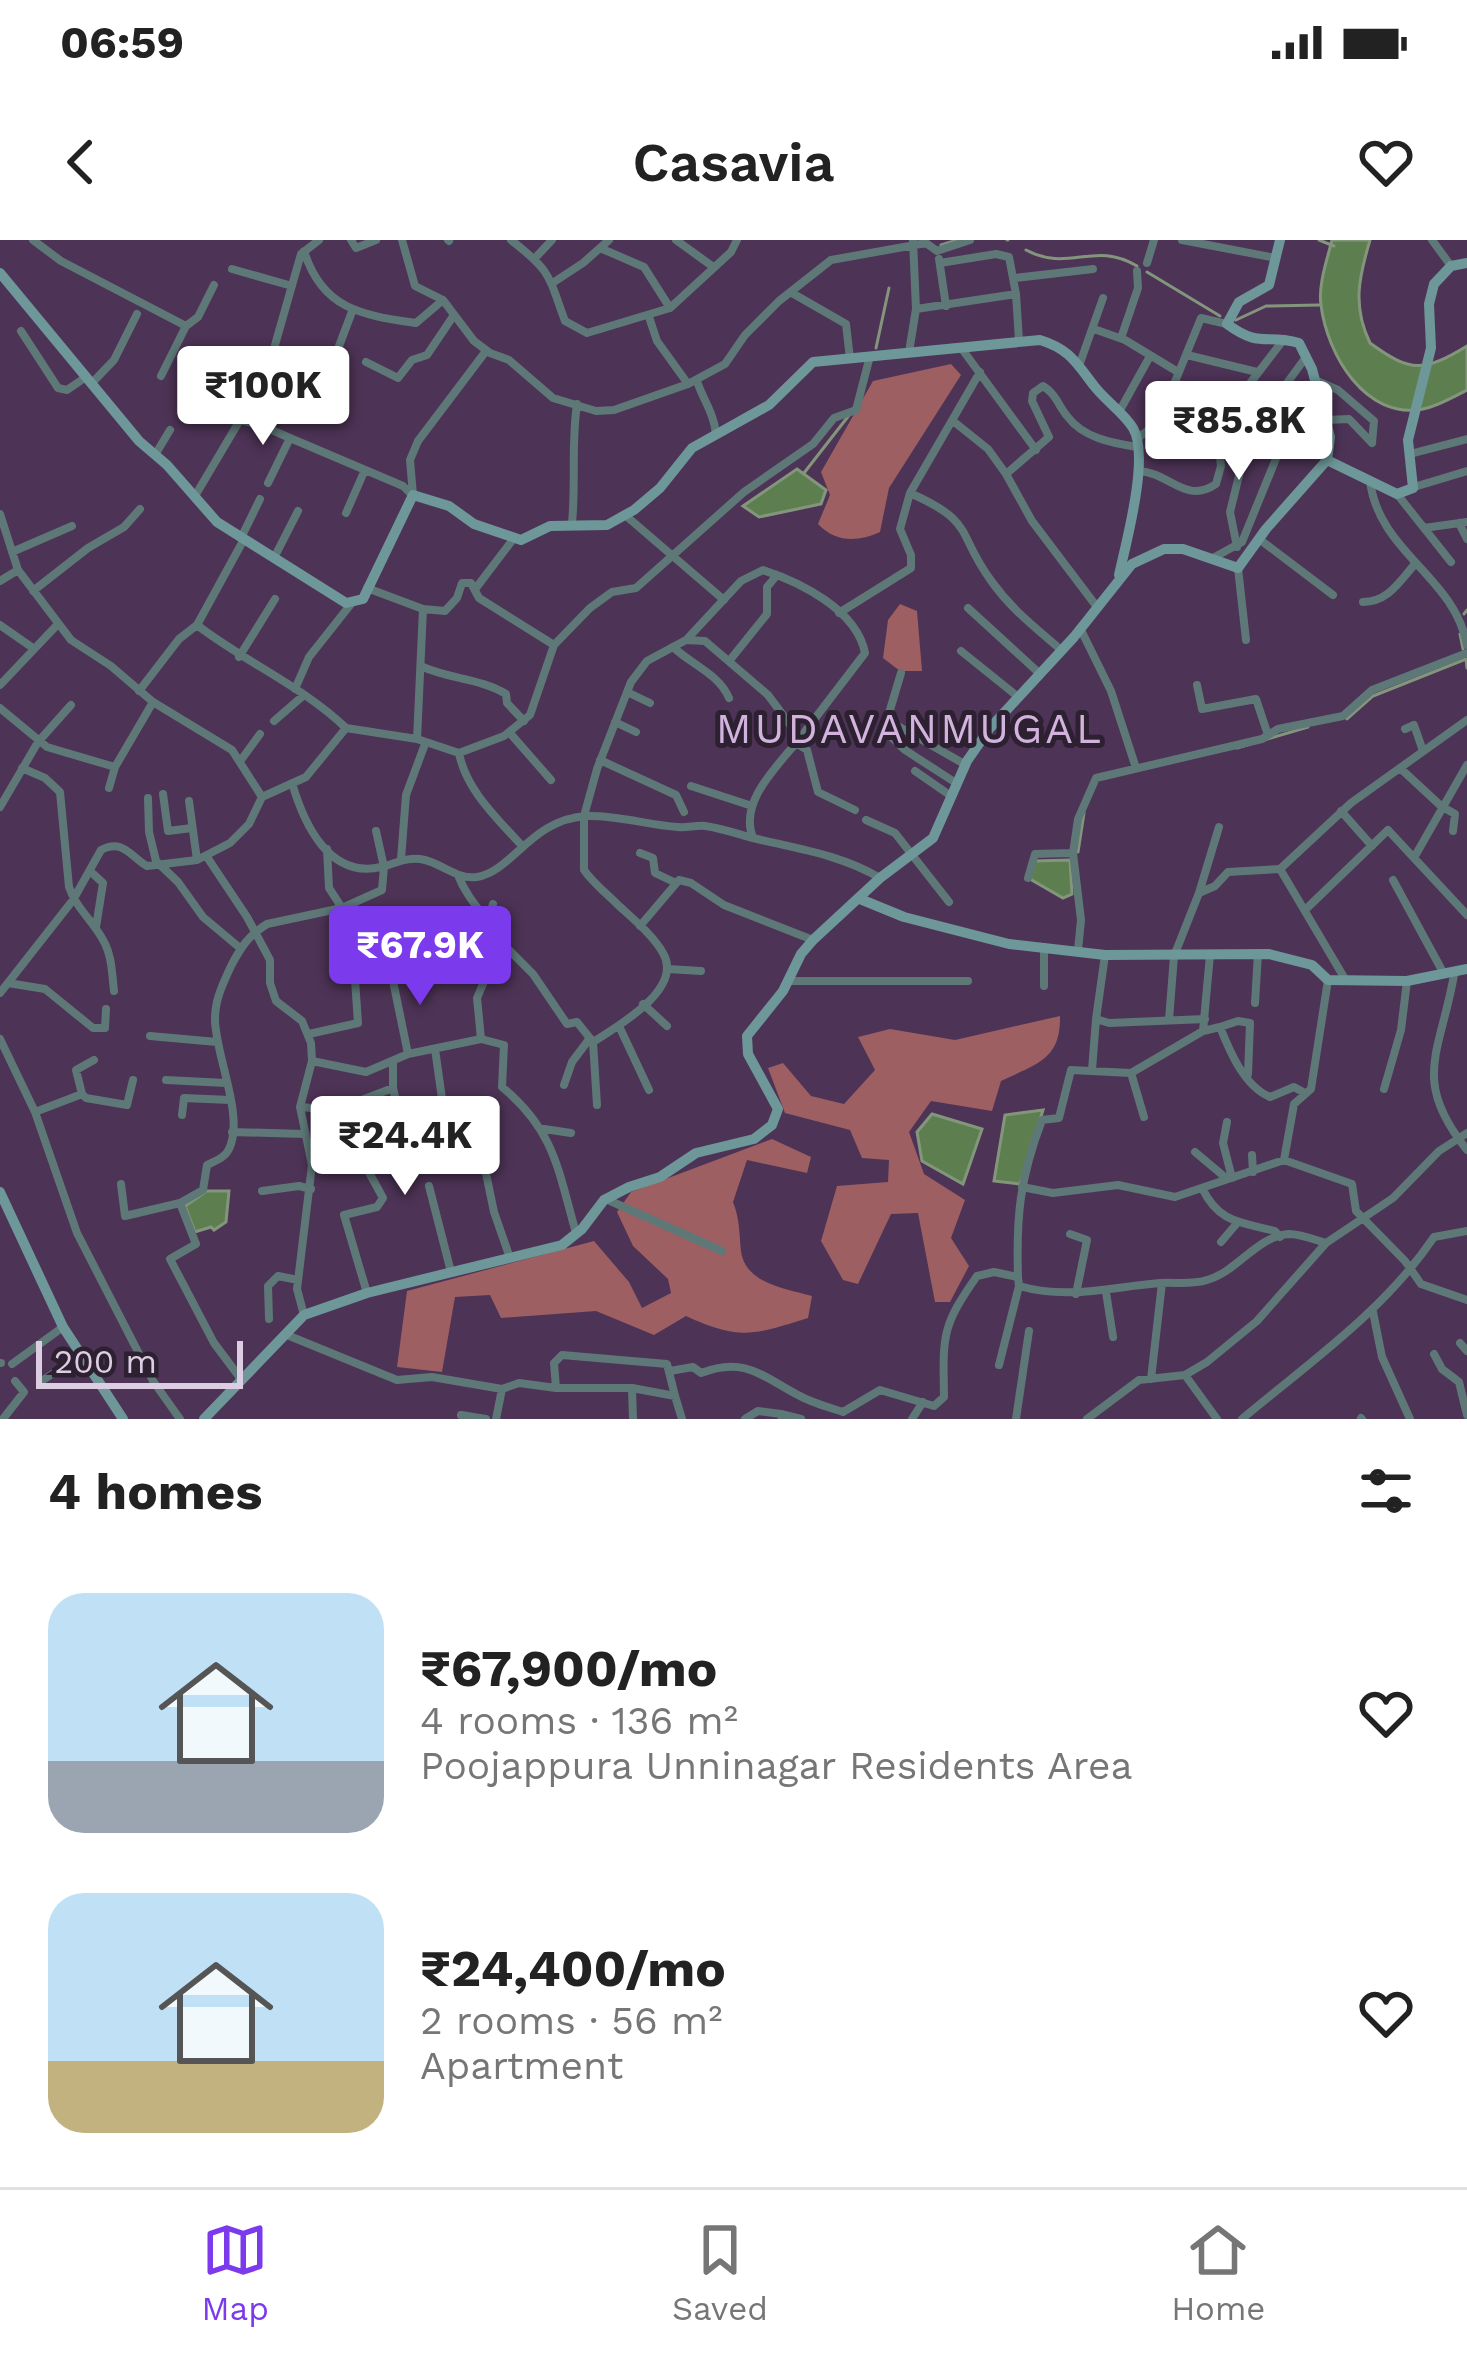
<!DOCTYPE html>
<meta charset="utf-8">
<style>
body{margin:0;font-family:"Work Sans",sans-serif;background:#f6f6f6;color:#222;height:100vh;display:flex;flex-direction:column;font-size:45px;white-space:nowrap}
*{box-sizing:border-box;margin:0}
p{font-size:39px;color:#767676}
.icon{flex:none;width:66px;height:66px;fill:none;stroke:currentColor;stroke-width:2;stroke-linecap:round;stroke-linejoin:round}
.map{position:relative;height:1179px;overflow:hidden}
.drawer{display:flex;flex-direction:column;background:#fff;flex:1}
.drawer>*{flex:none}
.scale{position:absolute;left:36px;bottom:30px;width:207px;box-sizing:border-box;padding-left:12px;border:6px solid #ddcde2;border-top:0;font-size:33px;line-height:42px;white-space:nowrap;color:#ddcde2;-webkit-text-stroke:9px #2c2031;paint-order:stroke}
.price{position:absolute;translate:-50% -102px;padding:0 27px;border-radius:12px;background:#fff;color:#222;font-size:39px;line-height:78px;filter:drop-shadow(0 3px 6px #0008)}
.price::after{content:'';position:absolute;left:50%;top:72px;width:36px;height:27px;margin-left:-18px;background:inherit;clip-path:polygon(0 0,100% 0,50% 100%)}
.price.selected{background:#7c3aed;color:#fff}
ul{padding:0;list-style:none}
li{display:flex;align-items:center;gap:36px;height:300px;padding:0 48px}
li span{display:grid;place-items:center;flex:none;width:336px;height:240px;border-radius:36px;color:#555}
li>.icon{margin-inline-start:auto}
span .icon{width:144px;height:144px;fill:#fffc;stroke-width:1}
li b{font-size:51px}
h2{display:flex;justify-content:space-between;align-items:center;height:144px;padding:0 48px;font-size:51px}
.status{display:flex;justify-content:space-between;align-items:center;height:84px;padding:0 60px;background:#fff;direction:ltr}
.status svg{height:33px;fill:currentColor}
header{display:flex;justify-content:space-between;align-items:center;height:156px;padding:0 48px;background:#fff;font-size:54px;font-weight:600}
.tab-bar{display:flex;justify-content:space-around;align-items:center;height:168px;border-top:3px solid #e0e0e0;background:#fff;font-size:33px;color:#767676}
.tab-bar a{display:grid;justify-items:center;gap:6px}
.tab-bar .selected{color:#7c3aed}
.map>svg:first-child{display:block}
.forest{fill:#9d5f62}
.water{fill:#5d7f50;stroke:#83967c;stroke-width:3}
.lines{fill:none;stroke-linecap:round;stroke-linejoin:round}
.stream{stroke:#83967c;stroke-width:3}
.street{stroke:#5e7878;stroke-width:8}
.secondary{stroke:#6d9798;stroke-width:10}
.labels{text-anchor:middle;stroke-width:10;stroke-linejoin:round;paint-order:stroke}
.neighbourhood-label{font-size:42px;letter-spacing:3px;fill:#d2b3dd;stroke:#2c2031}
</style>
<div class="status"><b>06:59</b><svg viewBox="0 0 49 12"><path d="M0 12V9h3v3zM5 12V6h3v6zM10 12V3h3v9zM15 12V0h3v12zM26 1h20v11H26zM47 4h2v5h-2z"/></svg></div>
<header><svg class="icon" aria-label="back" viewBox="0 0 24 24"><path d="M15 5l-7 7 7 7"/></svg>Casavia<svg class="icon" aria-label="heart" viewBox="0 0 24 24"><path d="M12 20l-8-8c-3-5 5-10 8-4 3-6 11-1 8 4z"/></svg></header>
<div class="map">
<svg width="1467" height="1179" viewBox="0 0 1467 1179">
<rect width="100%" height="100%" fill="#4d3356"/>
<path class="forest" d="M951,124L961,135L889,248L880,292C858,302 836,303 818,284L830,255L821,232L873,141Z
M900,364L917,371L922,431H900L883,418L888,380Z
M1060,776C1061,820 1036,824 1001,841L992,871L931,861L909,892L924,934L965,960L951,998L969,1026L950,1062H935L918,973L891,974L858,1044L843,1040L821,1001L837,946L888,942L889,920L862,918L850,890L785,873L768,828L783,823L811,856L844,864L875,830L858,797L890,789L955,800Z
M772,899L811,917L807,933L747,920L733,962C740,980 739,992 741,1011C745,1043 785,1049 812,1056L808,1078C753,1095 741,1101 686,1076L654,1095L596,1071L501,1078L490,1055L455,1057L442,1132L397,1127L407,1051L594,1001L629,1042L642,1068L671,1053L668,1039L633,1006L617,972L631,952Z"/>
<path class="water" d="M1332,0H1370C1359,37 1352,66 1370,103C1411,133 1424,132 1467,106V150C1453,157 1438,166 1423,169C1365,180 1327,114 1321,65C1318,45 1327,20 1332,0Z
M797,229L826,250L821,264L759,277L743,266Z
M1070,620L1072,654L1063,658L1030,639L1034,621Z
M1043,870L1020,944L994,941L1005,875Z
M932,874L982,889L963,944L922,921L917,892Z
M207,951H229L226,982L214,990L211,987L195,992L185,966Z"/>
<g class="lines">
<path class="stream" d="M1007,0H1008
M1319,0L1334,6
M941,5L957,0
M1026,10C1069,33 1094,0 1137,26
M1147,32L1220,76
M1236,80L1266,66L1319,65
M876,108L889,48
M804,233L850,174
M1464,374L1467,370
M1460,394L1463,409
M1347,479L1373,456L1466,419L1467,428
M1237,508L1308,487
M1078,612L1084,573"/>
<path class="street" d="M33,0L61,21L186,86
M319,0L301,14L271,119L324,146L353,69
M351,0L356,8L376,0
M402,0L415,46L443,60L474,101L490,113L509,120L553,158L596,171L614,170L688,144L725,124L745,95L779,61L831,20L926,3L937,11L970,0
M448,0L449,1
M511,0C552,32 548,35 565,81L587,93L670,68L731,12L737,0
M676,0L712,26
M1182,0L1276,18
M1432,0L1451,26
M600,8L644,27L670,68
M304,11C322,69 361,75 416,83L443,60
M536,17L552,0
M939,19L946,66
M940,23L996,14L1009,17L1016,54
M1147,23L1154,0
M232,29L292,46
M1015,38L1093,29
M554,42L583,23L609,0
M792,53L846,84L850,119
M916,69L1016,54L1019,101
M649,77L657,101L688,144
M1094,89L1125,100L1178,132
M21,91L58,148L67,150L86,137
M1121,98L1138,48L1137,31
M962,109L1036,210
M909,112L916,69L913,0
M1187,115L1257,132
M366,122L398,138L412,120L427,115L454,75
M1080,123L1103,58
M980,132L910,253C977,283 955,292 992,342C1012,370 1036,388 1061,410
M161,136L186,86L198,77L214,45
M1315,140L1338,150L1374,181L1372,203
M697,141C703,160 714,173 716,194
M92,143L114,120L137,74
M1238,159L1284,99
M1268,169L1306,117
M1119,172L1149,118
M1326,180L1349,179L1372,203
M953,181L988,209L1006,234L1049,197L1032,161L1033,153L1043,146C1056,154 1058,165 1067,176C1083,198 1112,203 1137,207
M1159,181C1201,161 1269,137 1284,199L1242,302L1213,318
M263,186L290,198L268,243
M290,198L403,246L411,254
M1285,198L1320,155
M1137,199L1159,181L1201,78L1227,84
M1410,214L1467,199
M155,215L170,190
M1138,231C1170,232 1185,265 1216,244L1221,226L1219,208L1188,200L1157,183
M1006,234L1032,281L1097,367
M1370,241C1379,313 1454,336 1467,405
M1414,247L1467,231
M1397,254L1451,322
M413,255L410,220L418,201L486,111
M195,256L240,180L263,186L289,129
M346,273L364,232
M0,274L18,330L71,400L111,426L153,462L232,510L262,557
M625,275L724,360
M572,283C576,243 571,204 577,164
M1459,283L1467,299
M1424,288L1467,282
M241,298L260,259
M1259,299L1333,355
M1237,307L1230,272L1249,195
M12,312L72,286
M274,318L298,271
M1238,328L1246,400
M0,341L18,330
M367,348L423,369L417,499L459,513C466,550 497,578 522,606
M476,348L514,298
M33,351L88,308L124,287L140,269
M1363,362C1388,362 1399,342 1415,324
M968,368L1039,433
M423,369L445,371L457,358L462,343H471L479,358L554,405
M839,373L911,328V315L900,289L910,253
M0,385L33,408
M1080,388L1111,451L1136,528
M688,398L741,341L763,330C800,342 857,370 865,413L800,498
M673,407C692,425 719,434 729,458
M961,411L1017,456
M239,417L275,359
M730,420L767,374V347L777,335
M423,427C450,439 482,439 506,454L507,463L524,481
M901,433L884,490L905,510L956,543
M0,445L58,384
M1197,445L1202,469L1256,459L1268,495
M295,449L309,417L351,364
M139,451L179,399L197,385
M627,452L650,463
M0,468L47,507L115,527
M274,481L304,455
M615,482L636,492
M896,485L966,525
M346,488L417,499
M1405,489L1414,485L1423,511
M509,492L551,540
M796,503L807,510L818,552L855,570
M459,513L504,496L530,475L554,405L590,368L612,352L636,348L744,252L813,204L834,178L856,170L870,116
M241,520L260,494
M600,520L676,555L684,572
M22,528L45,538L60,552L69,647C76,668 93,681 103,700C112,715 112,734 114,751
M1400,528L1441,566L1455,574L1453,591
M915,531L951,556
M292,543C304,584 329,639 381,627C397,623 408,616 425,620C442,624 458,640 477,637C513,631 531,579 587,576C618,575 647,585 678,587C687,588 696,585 705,586C720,588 735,593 749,597C793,608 840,614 880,638
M691,546L752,566
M109,548L115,527L153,462
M163,554L168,591L192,588
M148,558L149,592L156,621L178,642L203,677L240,708
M189,561L197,620
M0,567L38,502L71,465
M1341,571L1372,606
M866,580L895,593L949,662
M327,609L329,648L342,668
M640,613L653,618L655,633L676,643
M1073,613L1081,680L1078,710
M1415,616L1467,525
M207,617L247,677L270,720V743L276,761L302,781L311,803L312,821L300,867L312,925L297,1049L304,1075
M401,619L406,555L425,504
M90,631L103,643L96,687
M458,635C468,662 490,679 501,702L477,758L481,799L504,805L502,847C555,891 558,930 576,993
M1028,638L1035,614L1073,613L1078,579L1096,538L1262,499L1278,489L1343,476L1372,450L1467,413
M1393,640L1444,734
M1199,653L1219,587
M1305,670L1388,590L1467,675
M487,683L493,664
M640,686L679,640L691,643L724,665L813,700
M501,702L533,734L567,784L577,782L593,802C618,786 684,749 663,713C653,695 632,678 617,664C606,653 593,643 584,630V576L597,529L631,442L647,421L686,400L705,401L768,455L800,498C779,525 738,561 753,598
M1044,707V746
M1105,715L1096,779L1109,783L1205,779
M668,729L701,731
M391,731L408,814
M1454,735C1440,814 1411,840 1467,910
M1345,739L1280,629L1351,563L1467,480
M789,741H968
M8,743L45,749L93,788H105L106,769
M0,753L73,660L101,610C123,598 131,617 147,626L197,620L230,603L249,584L262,557L306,537L346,488C302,446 245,422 197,385L243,301
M1255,763L1258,713
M643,764L667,786
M1169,780L1174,716L1199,653L1215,646L1228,632L1280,629
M619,786L649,850
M1220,787L1238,781L1250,783L1248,834
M1203,791L1210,715
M309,794L358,783L354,725
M150,796L217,802
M0,799L35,872L77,993L153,1141L180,1179
M593,802L597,865
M435,809L448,901L478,895L494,972L510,1018
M312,821L366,832L408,814L481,799
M393,821V848L402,888
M1092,830L1096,779
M1131,833L1144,877
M166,840L226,843
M564,845L572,822L590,798
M1384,849L1401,790L1407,741
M82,854L76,830L94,820
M300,867L335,870L393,848
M335,870L383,958L377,967L344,975L367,1053
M35,872L82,854L86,858L127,865L133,840
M182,875L184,858L230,860
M1227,882L1223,903L1232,938
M544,889L571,893
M232,892L304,894
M1195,912L1226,938
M1252,915L1253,932
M1284,920L1294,864L1311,849L1328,740
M121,944L125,976L180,963
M429,946L451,1032
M1022,947L1053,953L1118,945L1175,957L1284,920L1352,944L1356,971L1405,1021L1421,1044L1467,1060
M1202,948C1219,983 1240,982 1275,991L1280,997
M262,951L299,946L311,949
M608,960L722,1011
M1070,994L1087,1000L1076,1054
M1221,1002L1238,982
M1018,1037C1016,976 1020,938 1042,880L1059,878L1071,830L1131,833L1203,791L1220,787C1230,812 1244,846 1270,857L1294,847L1303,852
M1106,1052L1113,1097
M1373,1072L1382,1117L1410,1179
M269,1079L268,1046L278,1036L298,1040
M287,1095L397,1140L432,1137L502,1149L519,1143L556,1148H632L633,1179
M1460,1103L1467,1111
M1434,1114L1442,1129L1459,1142L1467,1175
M0,1123H1
M12,1124L63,1087
M999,1125L1019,1046
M670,1131L693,1127L701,1133C744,1116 762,1136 798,1155C812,1163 828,1167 843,1172L880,1150L934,1166L944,1157C943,1096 941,1087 977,1036L994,1032L1018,1037L1019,1046C1069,1060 1110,1047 1160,1043C1176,1042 1192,1045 1207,1040C1237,1032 1257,996 1289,994C1301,994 1315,1000 1326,1003
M1185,1135L1217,1179
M241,1139L214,1103L170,1019L196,1004L180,963L203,950L207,925C215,921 225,918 229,909C245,876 215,815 215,779C215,759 223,744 231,726C241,707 248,696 267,684L342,668L382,650L384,627L376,591
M1151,1139L1162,1043
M40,1142L81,1115
M556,1148L554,1123L562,1115L667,1124L675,1156L632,1148
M675,1156L682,1179
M781,1174L801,1179
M461,1175L486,1179
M1361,1178L1362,1179
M3,1179L24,1152L15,1141
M496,1179L502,1149
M745,1179L758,1171L781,1174L782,1179
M912,1179L923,1162
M1016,1179L1029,1091
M1087,1179L1139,1140L1185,1135L1207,1122L1257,1081L1326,1003L1393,958L1439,911L1467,893
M1242,1179C1310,1122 1384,1071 1434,997L1467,991"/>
<path class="secondary" d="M0,33L139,201L167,225L217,282L346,363L363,359L413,255L449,266L474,284L521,300L550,286L607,285L634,270L660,248L692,208L769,165L813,122L1040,100C1070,109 1077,124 1095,147C1106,161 1124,173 1133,188C1150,216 1126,303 1119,335
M1327,220L1397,254L1413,248L1408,200L1431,108L1429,64L1434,44L1451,26L1467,23
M860,659L904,677L1009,704L1105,715L1269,714L1312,725L1328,740L1407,741L1467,729
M0,952L63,1087L123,1179
M204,1179L304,1075L367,1053L562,1005L582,989L604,960L629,947L660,937L696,913L754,899L772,885L778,869L748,814L747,796L783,751L801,714L813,700L880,638L933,598L967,521L990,488L1074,397L1132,324L1164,309H1183L1238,328L1266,289L1327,220L1330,197L1312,129L1299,103C1266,93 1261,109 1227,84L1239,62L1269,45L1280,0"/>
</g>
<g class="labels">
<g class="neighbourhood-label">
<text x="910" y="503">MUDAVANMUGAL</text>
</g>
</g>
</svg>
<div class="scale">200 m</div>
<b class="price" style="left:263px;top:208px">₹100K</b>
<b class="price" style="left:1239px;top:243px">₹85.8K</b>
<b class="price selected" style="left:420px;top:768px">₹67.9K</b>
<b class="price" style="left:405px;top:958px">₹24.4K</b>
</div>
<section class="drawer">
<h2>4 homes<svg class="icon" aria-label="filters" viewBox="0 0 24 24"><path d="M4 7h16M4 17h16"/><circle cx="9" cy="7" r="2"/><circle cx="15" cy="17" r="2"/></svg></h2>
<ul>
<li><span style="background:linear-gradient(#bfe0f5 70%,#9aa5b1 0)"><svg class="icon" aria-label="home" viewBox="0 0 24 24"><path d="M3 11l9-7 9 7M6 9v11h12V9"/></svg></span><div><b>₹67,900/mo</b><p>4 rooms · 136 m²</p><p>Poojappura Unninagar Residents Area</p></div><svg class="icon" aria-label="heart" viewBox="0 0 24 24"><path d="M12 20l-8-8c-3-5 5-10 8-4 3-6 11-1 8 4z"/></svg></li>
<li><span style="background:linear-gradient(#bfe0f5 70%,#c2b280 0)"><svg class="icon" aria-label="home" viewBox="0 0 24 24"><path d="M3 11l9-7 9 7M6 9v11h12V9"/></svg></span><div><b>₹24,400/mo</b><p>2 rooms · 56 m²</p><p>Apartment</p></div><svg class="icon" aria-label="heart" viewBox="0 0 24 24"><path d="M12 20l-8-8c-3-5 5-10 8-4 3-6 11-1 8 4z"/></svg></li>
</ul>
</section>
<nav class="tab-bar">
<a class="selected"><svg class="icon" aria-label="map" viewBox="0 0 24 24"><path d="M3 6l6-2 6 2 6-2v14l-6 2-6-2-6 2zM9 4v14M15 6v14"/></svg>Map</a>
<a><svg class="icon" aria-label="saved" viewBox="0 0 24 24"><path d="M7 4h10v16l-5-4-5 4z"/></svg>Saved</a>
<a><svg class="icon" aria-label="home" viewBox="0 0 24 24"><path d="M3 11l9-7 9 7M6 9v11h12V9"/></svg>Home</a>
</nav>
